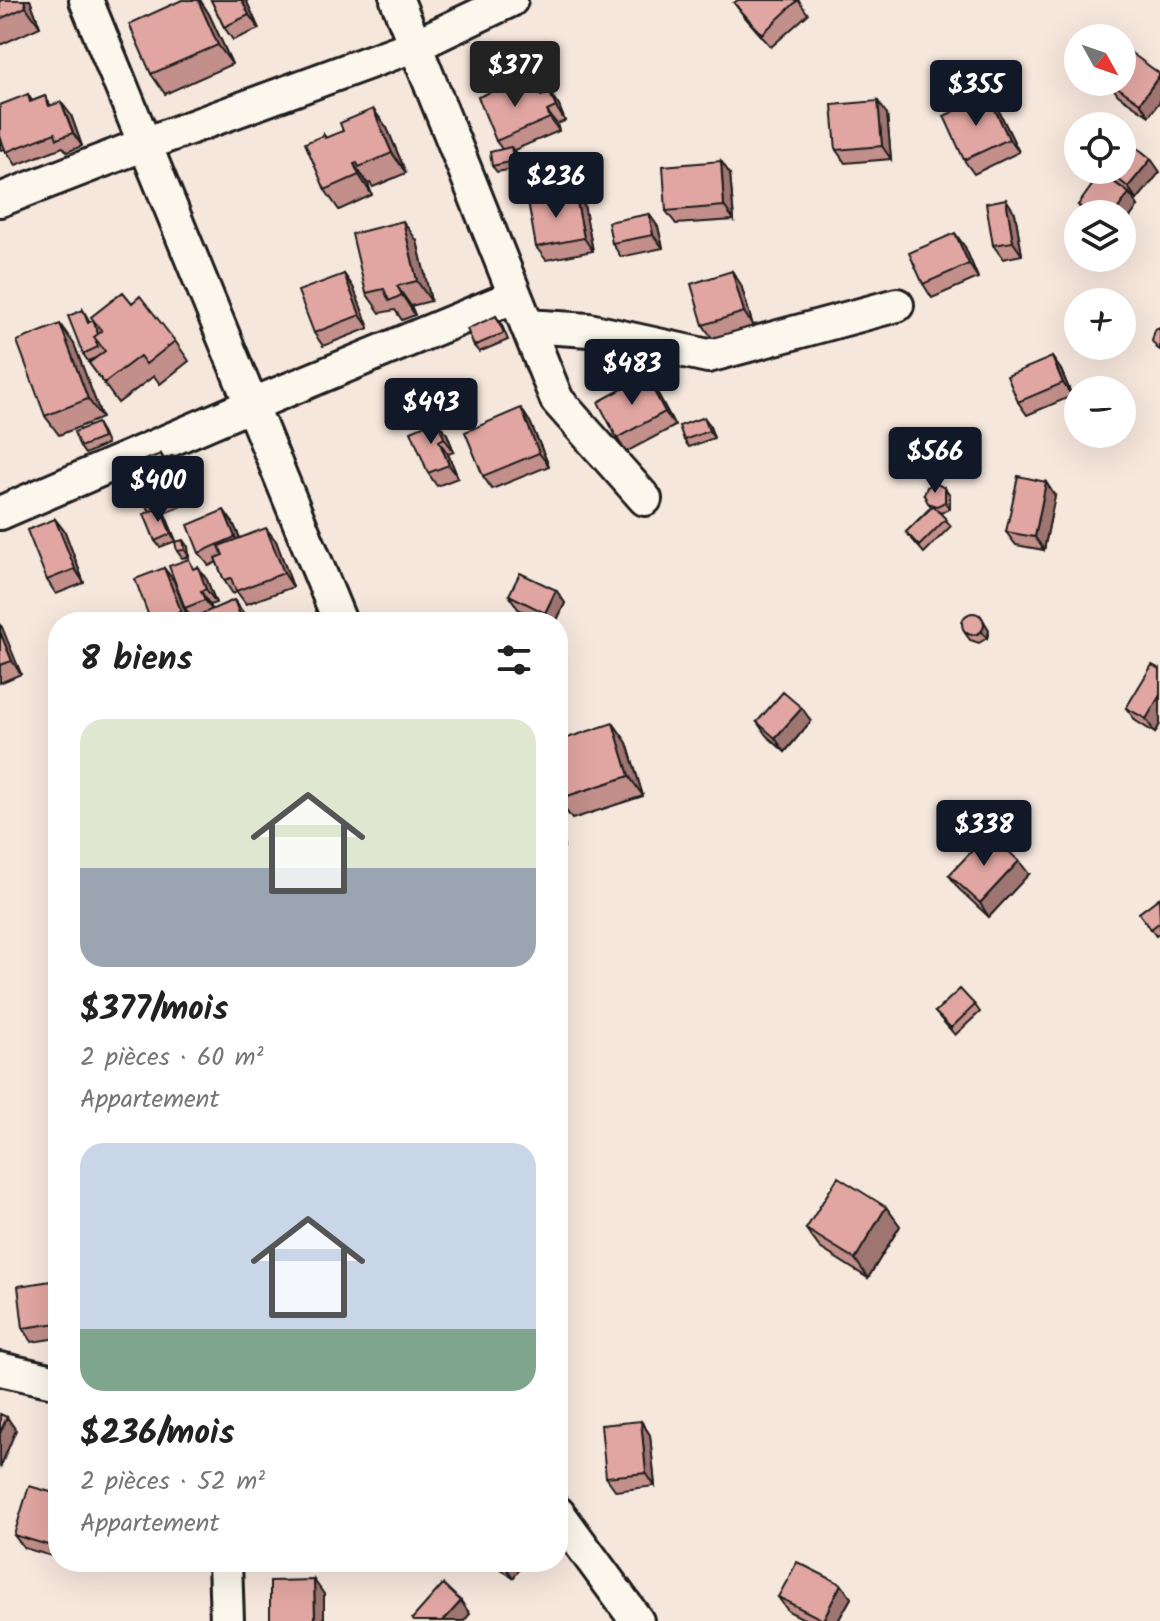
<!DOCTYPE html>
<html lang="fr">
<meta charset="utf-8">
<style>
body{margin:0;font-family:Kalam,sans-serif;background:#f2f2f2;color:#222;height:100vh;display:flex;flex-direction:column;font-size:30px;white-space:nowrap}
*{box-sizing:border-box;margin:0}
p{font-size:26px;color:#767676}
.icon{flex:none;width:44px;height:44px;fill:none;stroke:currentColor;stroke-width:2;stroke-linecap:round;stroke-linejoin:round}
.map{position:relative;flex:1;overflow:hidden}
.side{position:absolute;left:48px;top:612px;width:520px;height:960px;display:flex;flex-direction:column;background:#fff;border-radius:32px;box-shadow:0 8px 32px #0002}
.side>*{flex:none}
.needle{width:52px;rotate:130deg}
.buttons{position:absolute;left:1064px;top:24px;display:grid;gap:16px}
.buttons a{display:grid;place-items:center;width:72px;height:72px;border-radius:50%;background:#fff;box-shadow:0 8px 32px #0002;font-size:40px}
.price{position:absolute;translate:-50% -68px;padding:0 18px;border-radius:8px;background:#111827;color:#fff;font-size:26px;line-height:52px;filter:drop-shadow(0 2px 4px #0008)}
.price::after{content:'';position:absolute;left:50%;top:48px;width:24px;height:18px;margin-left:-12px;background:inherit;clip-path:polygon(0 0,100% 0,50% 100%)}
.price.on{background:#222;color:#fff}
ul{padding:0;list-style:none}
li{display:grid;align-content:center;gap:16px;height:424px;padding:0 32px}
li span{display:grid;place-items:center;height:248px;border-radius:24px;color:#555}
li>.icon{margin-inline-start:auto}
span .icon{width:144px;height:144px;fill:#fffc;stroke-width:1}
li b{font-size:34px}
h2{display:flex;justify-content:space-between;align-items:center;height:96px;padding:0 32px;font-size:34px}
.map>svg:first-child{display:block}
.lines{fill:none;stroke-linecap:round;stroke-linejoin:round}
.minor-casing{stroke:#1c1c1c;stroke-width:38}
.minor{stroke:#fbf7ec;stroke-width:32}
.wall{fill:#c28f8a;stroke:#1c1c1c;stroke-width:2}
.shaded-wall{fill:#9e7471;stroke:#1c1c1c;stroke-width:2}
.building{fill:#e1a6a1;stroke:#1c1c1c;stroke-width:2}
</style>
<div class="map">
<svg width="1160" height="1621" viewBox="0 0 1160 1621">
<rect width="100%" height="100%" fill="#f6e7dd"/>
<filter id="ink" filterUnits="userSpaceOnUse"><feTurbulence type="fractalNoise" baseFrequency=".0125" numOctaves="2"/><feDisplacementMap in="SourceGraphic" scale="16" xChannelSelector="R" yChannelSelector="G"/><feConvolveMatrix kernelMatrix="1 2 1 2 8 2 1 2 1" color-interpolation-filters="sRGB"/></filter>
<g filter="url(#ink)">
<g class="lines">
<defs>
<path id="minor" d="M86,0L340,622
M397,0L557,400L645,499
M0,200L145,144L416,45L511,0
M527,326L589,330L708,356L897,305
M0,513L251,405L515,296
M0,1369L58,1382
M558,1513L637,1621
M225,1562L227,1621"/>
</defs>
<use href="#minor" class="minor-casing"/>
<use href="#minor" class="minor"/>
</g>
<path class="wall" d="M0,0H30L40,27L0,45Z
M182,0H200L209,14L232,64L165,94L151,74Z
M211,0H246L259,29L233,40L224,27Z
M798,0L808,14L771,47L744,16L734,3Z
M1122,63L1149,116L1118,95L1109,82Z
M517,89L544,95L550,93L559,106L565,121L557,124L559,131L514,150L516,154L519,168L497,172L492,166L502,149L496,141Z
M28,94L32,101L45,96L51,106L71,115L82,146L67,152L63,147L16,165L5,149L1,150L0,149V114Z
M373,109L387,128L406,173L373,187L370,183L368,184L372,195L339,210L325,190L324,135L326,138L343,131Z
M998,109L1019,152L974,174L964,160Z
M887,114L891,159L845,163L836,150Z
M721,161L730,174L734,220L676,224L666,211Z
M1103,170H1122L1137,200L1130,194L1138,206L1122,214H1084L1078,205L1125,190L1107,176Z
M575,192L584,205L593,251L546,260L536,247Z
M1015,213L1022,255L1003,259L993,245Z
M649,214L658,227L663,248L621,257L612,243Z
M417,241L431,301L411,306L415,315L402,320L395,310L380,313L366,293Z
M965,247L978,278L932,298L923,284Z
M732,271L741,285L753,326L712,338L703,325Z
M344,274L353,287L369,328L323,346L314,333Z
M132,303L175,341L189,361L160,384L154,376L118,403L89,363L98,357L88,361L83,354V310L90,322Z
M496,316L501,323L508,340L479,352L474,346Z
M74,344L102,418L59,435L45,416Z
M1052,357L1061,370L1072,396L1027,415L1018,402Z
M646,376L656,390L675,426L626,452L617,438Z
M437,420L447,434L454,452L448,454L458,478L437,486L428,473Z
M530,422L549,466L492,489L483,476Z
M97,423L101,430L107,444L85,454L80,447Z
M709,424L714,438L689,447L684,440Z
M161,454L164,459L172,456L181,469L187,487L178,490L184,505L164,513L176,541L160,547L155,541L150,511L144,503Z
M941,463L936,473L930,476L921,473L916,466Z
M924,495H950V508L941,513L939,512L951,526L924,553L906,532L931,507Z
M1055,496L1044,550L1016,545L1006,532Z
M55,519L65,532L84,583L56,594L47,580Z
M233,523L240,538L276,541L293,587L246,604L237,592L233,594L224,580L217,562L209,566L199,553Z
M188,547L189,557L182,558L177,551Z
M164,568L174,581L189,622H151Z
M195,568L207,580L216,603L210,605L212,610L234,600L244,614L200,619L194,621L185,608Z
M556,590L565,603L556,622H546L518,609L509,595Z
M980,615L989,630L987,638L979,643L970,640L965,633Z
M0,625L21,674L0,683Z
M1160,669V724L1155,733L1136,721L1126,708Z
M811,721L785,752L766,735L757,722Z
M613,723L627,743L643,796L572,819L558,799Z
M558,825L564,847L558,848Z
M1029,874L989,917L958,888L949,875Z
M1160,899V933L1156,936L1139,913Z
M975,1005L980,1012L955,1035L935,1012Z
M886,1207L900,1226L868,1278L820,1248L806,1229Z
M58,1280V1338L32,1342L23,1328Z
M641,1421L650,1435L655,1486L616,1491L606,1477Z
M58,1494V1558L24,1548L14,1535Z
M155,1562H175L173,1568Z
M492,1562H525L513,1578Z
M841,1584L851,1598L838,1621H808L788,1611L778,1597Z"/>
<path class="shaded-wall" d="M24,0H30L40,27L26,7Z
M198,0H200L209,14L232,64L218,45Z
M242,0H246L259,29L249,15Z
M1160,75V101L1149,116L1140,103Z
M550,93L559,106L565,121L556,107Z
M988,95L998,109L1019,152L1009,139Z
M878,101L887,114L891,159L882,146Z
M61,102L71,115L82,146L73,133Z
M373,109L387,128L406,173L392,153Z
M547,111L557,124L559,131L550,118Z
M511,147L516,154L519,168L514,161Z
M1151,159L1160,172L1137,200L1128,187Z
M721,161L730,174L734,220L724,206Z
M354,164L368,184L372,195L359,175Z
M575,192L584,205L593,251L584,238Z
M1129,193L1138,206L1122,229V214H1114Z
M1006,199L1015,213L1022,255L1013,242Z
M649,214L658,227L663,248L653,235Z
M403,221L417,241L431,301L417,281Z
M955,233L965,247L978,278L969,264Z
M732,271L741,285L753,326L744,312Z
M344,274L353,287L369,328L360,315Z
M397,286L411,306L415,315L402,295Z
M60,324L74,344L102,418L88,399Z
M1052,357L1061,370L1072,396L1063,383Z
M646,376L656,390L675,426L665,412Z
M521,408L530,422L549,466L539,453Z
M704,417L709,424L714,438L709,431Z
M437,420L447,434L454,452L444,438Z
M439,441L448,454L458,478L449,465Z
M931,448L941,463L936,473L931,466Z
M172,456L181,469L187,487L178,474Z
M169,477L178,490L184,505L174,492Z
M1046,482L1055,496L1044,550L1035,537Z
M945,488L950,495V508L945,502Z
M160,507L165,514L176,541L171,534Z
M224,510L233,523L245,550L235,537Z
M55,519L65,532L84,583L75,569Z
M266,528L276,541L293,587L284,573Z
M183,540L188,547L189,557L185,550Z
M198,567L207,580L216,603L206,589Z
M164,568L174,581L189,622L181,611Z
M556,590L565,603L556,622H551L545,613Z
M201,591L210,605L214,613L205,600Z
M234,600L244,614L247,622H243Z
M980,615L989,630L987,638L982,632Z
M0,625L2,627L21,674L12,661L0,632Z
M1160,695V724L1155,733L1146,719Z
M802,708L811,721L785,752L775,738Z
M613,723L627,743L643,796L629,776Z
M558,825L564,847L558,838Z
M1019,861L1029,874L989,917L980,903Z
M886,1207L900,1226L868,1278L855,1259Z
M7,1417L16,1430L0,1468V1433Z
M641,1421L650,1435L655,1486L646,1473Z
M506,1562H525L513,1578L504,1564Z
M314,1580L324,1594V1621H315Z
M841,1584L851,1598L838,1621H823V1620Z
M461,1601L470,1614L464,1621H443Z"/>
<path class="building" d="M0,0H24L26,7L0,19Z
M182,0H198L218,45L151,74L129,24Z
M211,0H242L249,15L224,27Z
M738,0H798L762,34L734,3Z
M1130,52L1160,74L1140,103L1110,82H1122V63Z
M535,81L541,96L550,93L556,107L547,111L550,118L496,141L478,97L513,83L515,89Z
M28,94L30,102L45,96L49,106L61,102L73,133L57,139L55,133L6,152L0,136V105Z
M988,95L1009,139L964,160L944,116Z
M878,101L882,146L836,150L832,105Z
M373,109L392,153L359,167L357,163L354,164L359,175L325,190L305,143L324,135L325,138L343,131L340,123Z
M1122,135L1151,159L1128,187L1107,170H1122Z
M511,147L514,161L492,166L490,152Z
M721,161L724,206L666,211L663,166Z
M1101,173L1129,193L1114,214H1090L1078,205Z
M575,192L584,238L536,247L528,201Z
M1006,199L1013,242L993,245L986,203Z
M649,214L653,235L612,243L608,222Z
M403,221L417,281L397,286L402,295L389,301L384,289L366,293L352,234Z
M955,233L969,264L923,284L909,253Z
M732,271L744,312L703,325L691,284Z
M344,274L360,315L314,333L298,291Z
M123,292L132,303L140,296L175,341L146,364L140,356L104,383L89,363L105,351L94,337L102,331L91,317Z
M83,310L88,323L93,320L98,334L94,337L98,342H96L98,347L83,354L68,316Z
M496,316L504,333L474,346L467,329Z
M60,324L88,399L45,416L17,341Z
M1160,328V350L1157,348L1152,341L1155,330Z
M1052,357L1063,383L1018,402L1007,376Z
M646,376L665,412L617,438L598,402Z
M521,408L539,453L483,476L465,432Z
M704,417L709,431L684,440L679,426Z
M437,420L444,438L439,441L449,465L428,473L411,431Z
M97,423L103,438L80,447L74,432Z
M913 457a11 11 0 1 1 22 0a11 11 0 1 1-22 0Z
M161,454L163,460L172,456L178,474L169,477L174,492L144,503L130,465Z
M1018,476L1046,482L1035,537L1006,532Z
M935,483L945,488V502L937,506L928,503L924,495L927,487Z
M933,506L946,519L919,546L906,532Z
M160,507L171,534L155,541L144,514Z
M224,510L235,537L199,553L188,525Z
M55,519L75,569L47,580L27,530Z
M266,528L284,573L236,591L231,578L224,580L215,558L223,555L219,546Z
M183,540L185,550L177,551L175,542Z
M189,559L193,569L198,567L206,589L201,591L205,600L185,608L169,566Z
M164,568L181,611L151,622L135,579Z
M520,573L556,590L545,613L509,595Z
M234,600L243,622H202L199,615Z
M962 624a11 11 0 1 1 22 0a11 11 0 1 1-22 0Z
M0,632L12,661L0,665Z
M1152,665L1160,669V695L1146,719L1126,708Z
M783,692L802,708L775,738L757,722Z
M613,723L629,776L558,799V741Z
M989,833L1019,861L980,903L949,875Z
M1159,898L1160,922L1151,929L1139,913Z
M960,989L975,1005L951,1028L935,1012Z
M838,1177L886,1207L855,1259L806,1229Z
M58,1280V1323L23,1328L18,1286Z
M0,1414L7,1417L0,1433Z
M641,1421L646,1473L606,1477L601,1425Z
M29,1486L58,1494V1548L14,1535Z
M797,1562L841,1584L823,1620L778,1597Z
M314,1580L315,1621H270V1581Z
M443,1584L461,1601L443,1621H414L412,1619Z"/>
</g>
</svg>
<div class="buttons">
<a><svg class="needle" viewBox="-14 -14 28 28"><path d="M0-13l5 13h-10z" fill="#e53935"/><path d="M0 13l5-13h-10z" fill="#767676"/></svg></a>
<a><svg class="icon" aria-label="locate" viewBox="0 0 24 24"><circle cx="12" cy="12" r="6"/><path d="M12 2v4M12 18v4M2 12h4M18 12h4"/></svg></a>
<a><svg class="icon" aria-label="layers" viewBox="0 0 24 24"><path d="M12 4l9 5-9 5-9-5zM3 14l9 5 9-5"/></svg></a>
<a>+</a>
<a>−</a>
</div>
<b class="price on" style="left:515px;top:109px">$377</b>
<b class="price" style="left:976px;top:128px">$355</b>
<b class="price" style="left:556px;top:220px">$236</b>
<b class="price" style="left:632px;top:407px">$483</b>
<b class="price" style="left:431px;top:446px">$493</b>
<b class="price" style="left:935px;top:495px">$566</b>
<b class="price" style="left:158px;top:524px">$400</b>
<b class="price" style="left:984px;top:868px">$338</b>
<section class="side">
<h2>8 biens<svg class="icon" aria-label="filters" viewBox="0 0 24 24"><path d="M4 7h16M4 17h16"/><circle cx="9" cy="7" r="2"/><circle cx="15" cy="17" r="2"/></svg></h2>
<ul>
<li><span style="background:linear-gradient(#dfe7d0 60%,#9aa5b1 0)"><svg class="icon" aria-label="home" viewBox="0 0 24 24"><path d="M3 11l9-7 9 7M6 9v11h12V9"/></svg></span><div><b>$377/mois</b><p>2 pièces · 60 m²</p><p>Appartement</p></div></li>
<li><span style="background:linear-gradient(#c9d6e8 75%,#7fa58c 0)"><svg class="icon" aria-label="home" viewBox="0 0 24 24"><path d="M3 11l9-7 9 7M6 9v11h12V9"/></svg></span><div><b>$236/mois</b><p>2 pièces · 52 m²</p><p>Appartement</p></div></li>
</ul>
</section>
</div>
